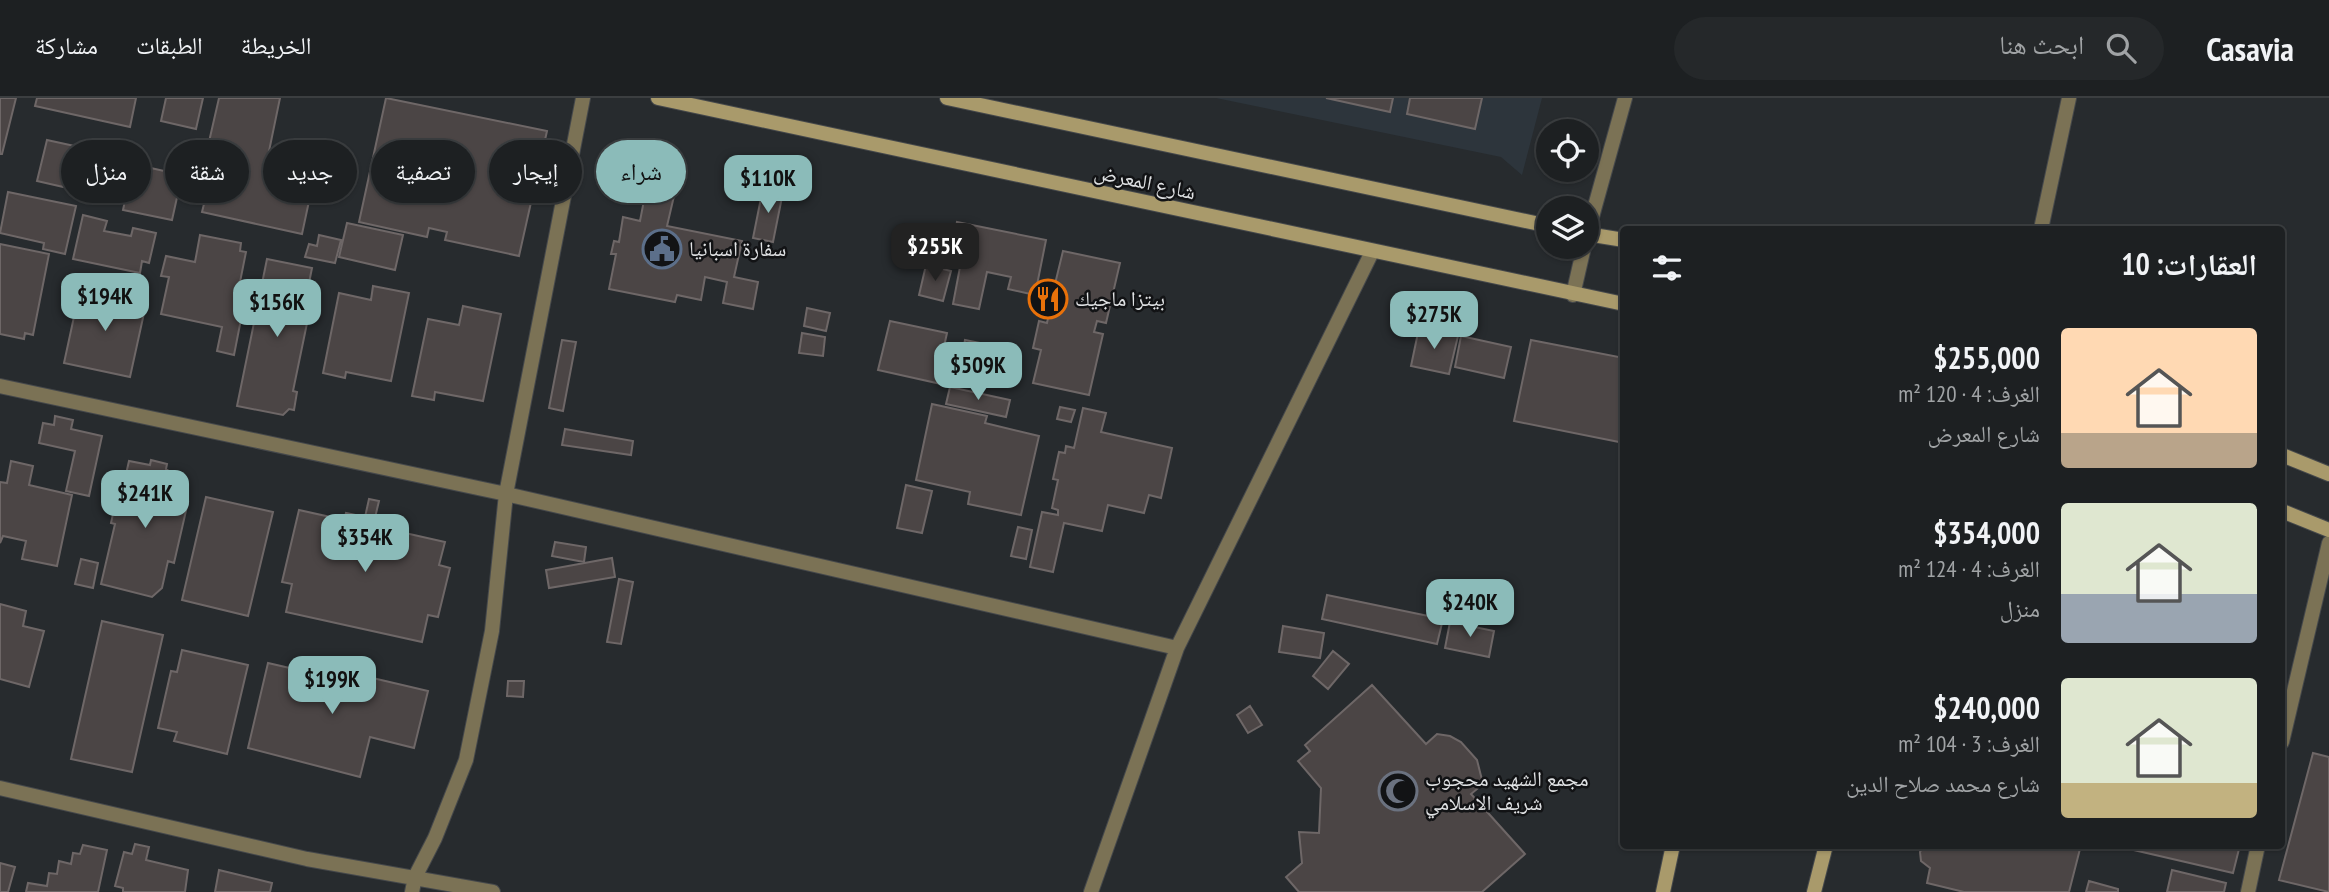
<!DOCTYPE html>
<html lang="ar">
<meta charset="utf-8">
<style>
body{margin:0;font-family:"PT Sans Narrow","Noto Naskh Arabic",sans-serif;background:#25282a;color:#f1f3f6;direction:rtl;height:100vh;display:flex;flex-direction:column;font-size:26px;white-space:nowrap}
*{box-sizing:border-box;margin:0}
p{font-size:23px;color:#a0a3a5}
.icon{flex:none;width:38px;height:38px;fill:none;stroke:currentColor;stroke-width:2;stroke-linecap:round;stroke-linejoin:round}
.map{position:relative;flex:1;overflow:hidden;direction:ltr}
.drawer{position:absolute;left:1620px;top:128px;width:665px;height:623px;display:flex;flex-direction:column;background:#1d2022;border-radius:7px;box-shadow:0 2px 5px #0004,0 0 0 2px #3b3e40;direction:rtl}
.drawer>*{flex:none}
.banner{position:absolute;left:21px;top:42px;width:665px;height:63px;direction:rtl;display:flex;gap:14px}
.buttons{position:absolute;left:1536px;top:21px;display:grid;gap:14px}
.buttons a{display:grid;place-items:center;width:63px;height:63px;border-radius:50%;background:#1d2022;box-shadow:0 2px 5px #0004,0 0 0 2px #3b3e40;font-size:35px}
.price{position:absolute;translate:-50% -60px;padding:0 16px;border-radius:14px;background:#8bbbb9;color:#111;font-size:23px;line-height:46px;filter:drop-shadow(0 2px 4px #0008)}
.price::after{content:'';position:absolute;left:50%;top:42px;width:21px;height:16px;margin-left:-10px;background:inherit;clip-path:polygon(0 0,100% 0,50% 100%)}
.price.on{background:#222;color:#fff}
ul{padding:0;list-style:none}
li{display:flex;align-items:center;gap:21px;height:175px;padding:0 28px}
li span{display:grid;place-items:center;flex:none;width:196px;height:140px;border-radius:7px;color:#555}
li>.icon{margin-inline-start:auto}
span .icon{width:84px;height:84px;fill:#fffc;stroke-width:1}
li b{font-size:30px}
h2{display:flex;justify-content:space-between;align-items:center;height:84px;padding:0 28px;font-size:30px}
.pill{padding:0 24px;border-radius:32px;background:#1d2022;box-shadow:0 2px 5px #0004,0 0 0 2px #3b3e40;font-size:24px;line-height:63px}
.pill.on{background:#8bbbb9;color:#111}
header{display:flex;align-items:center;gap:42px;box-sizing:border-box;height:98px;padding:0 35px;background:#1d2022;border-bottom:2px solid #3b3e40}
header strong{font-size:33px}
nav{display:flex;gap:38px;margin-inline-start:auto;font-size:24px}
.search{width:490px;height:63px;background:#25282a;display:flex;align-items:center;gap:18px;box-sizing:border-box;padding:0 24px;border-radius:38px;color:#a0a3a5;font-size:26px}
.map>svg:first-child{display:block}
.built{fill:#2d353c}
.building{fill:#4b4545;stroke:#6e6767;stroke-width:2}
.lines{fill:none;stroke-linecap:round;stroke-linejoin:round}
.street-casing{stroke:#45484b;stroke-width:16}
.secondary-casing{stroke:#45484b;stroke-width:16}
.street{stroke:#7b7255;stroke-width:14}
.secondary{stroke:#a99a6b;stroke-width:14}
.labels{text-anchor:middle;stroke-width:5;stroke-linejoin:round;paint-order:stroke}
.street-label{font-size:21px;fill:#e0e2e4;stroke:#121315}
.poi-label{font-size:21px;fill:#e0e2e4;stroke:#121315;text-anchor:start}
</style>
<header>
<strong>Casavia</strong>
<div class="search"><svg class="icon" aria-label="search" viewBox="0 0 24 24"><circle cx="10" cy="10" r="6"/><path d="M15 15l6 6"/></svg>ابحث هنا</div>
<nav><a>الخريطة</a><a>الطبقات</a><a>مشاركة</a></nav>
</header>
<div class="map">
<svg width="2329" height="794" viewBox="0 0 2329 794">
<rect width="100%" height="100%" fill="#272b2e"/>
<path class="built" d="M1216,0H1542L1522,77L1501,59Z"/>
<path class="building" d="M0,0H16L2,56H0Z
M37,0H136L130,29L35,8Z
M166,0H203L196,31L161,23Z
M219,0H280L268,58L276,60L278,52L318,61L302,136L202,114L204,106L195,105Z
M386,0L547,33L519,158L445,142L447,134L429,130L427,139L359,124Z
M1326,0H1393L1390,14Z
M1410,0H1482L1475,31L1407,16Z
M47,42L125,59L119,87L98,83L94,96L37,83Z
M619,59L635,62L628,98L611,95Z
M133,66L182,77L172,122L123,112Z
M763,90L783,94L773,144L753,140Z
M646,92L674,98L667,128L742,143L734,179L758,184L753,211L723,205L727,184L705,179L701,202L677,197L675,204L609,191L616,156H611L614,143L619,144L623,119L640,123Z
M8,94L76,108L65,156L43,151L44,145L0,135Z
M83,117L107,123L104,133L131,138L133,130L156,135L149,165L142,163L140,175L73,161Z
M957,124L1046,142L1035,197L1008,191L1011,179L987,174L979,211L953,206L960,169L948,166Z
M347,125L403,137L395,172L339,159Z
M200,137L241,145L240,153L246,154L237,199L245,201L234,257L217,253L222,229L161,216L169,179L161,178L166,158L195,164Z
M319,137L341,142L335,165L305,159L309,146L317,148Z
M0,146L49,156L33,237L25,235L24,241L0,236Z
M1063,153L1120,165L1106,225L1097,223L1094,234L1103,236L1089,297L1033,285L1041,252L1033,250L1039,223L1047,225L1050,211L1043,209L1048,184L1055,186Z
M267,161L312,170L306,200L312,201L293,293L297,294L294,312L289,311L283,317L237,308Z
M926,167L951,173L943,203L919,197Z
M373,188L409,195L391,283L346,274L345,280L323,275L339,195L371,202Z
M80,191L146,206L130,279L64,265Z
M463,208L501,216L483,303L435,294L434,302L412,298L428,221L459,227Z
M807,210L830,215L826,233L804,228Z
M890,223L947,235L940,267L955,271L950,288L878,272Z
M1419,230L1458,238L1449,276L1411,268Z
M802,235L825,239L823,258L799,255Z
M1461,238L1511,249L1504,280L1455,269Z
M562,242L576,244L563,313L549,310Z
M965,242L1000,249L996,271L961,264Z
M1531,242L1624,260V345L1514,323Z
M950,289L1010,302L1006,319L946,306Z
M932,306L987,318L985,325L1039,338L1021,417L968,406L970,394L916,382Z
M1060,309L1075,312L1071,324L1057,321Z
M1083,310L1106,315L1101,334L1172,350L1161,400L1149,397L1144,415L1108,407L1102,433L1064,425L1053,474L1030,469L1042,414L1058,417V412L1052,410L1058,382L1053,381L1059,354L1065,355L1066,348L1074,350Z
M55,318L73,322L71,331L102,338L89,398L66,393L75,353L39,345L43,325L54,327Z
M565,331L633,343L631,357L562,347Z
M151,362L167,366L166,371L180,381L175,401L188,404L174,465L168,463L162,490L152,499L101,486L115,426L111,425L117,398H121L129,363L150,367Z
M11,363L33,368L29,387L72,397L57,468L22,461L26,443L3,438L0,445V384L7,385Z
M906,387L932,393L922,435L897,430Z
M206,399L273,414L248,518L182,502Z
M369,401L379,403L373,428L386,431L388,423L407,427L405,435L445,444L439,467L450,470L438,519L428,517L422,544L286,514L292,486L282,484L299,412L344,422L346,415L365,419Z
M1018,429L1032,432L1026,461L1011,458Z
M555,444L586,449L584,464L552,458Z
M612,460L615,479L549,490L546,472Z
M81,461L98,465L93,490L75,486Z
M619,481L633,484L621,546L607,544Z
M1327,497L1443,521L1437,546L1322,521Z
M0,506L26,513L23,528L44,533L29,589L0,581Z
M102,523L163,537L132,674L71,661Z
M1450,524L1494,533L1489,559L1445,550Z
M1283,528L1324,535L1320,560L1279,554Z
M182,552L248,567L227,656L174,643L177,634L158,630L171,573L177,574Z
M1333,553L1349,566L1328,591L1313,578Z
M296,562L428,593L414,650L370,639L360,679L248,650L268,565L294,571Z
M508,583H524L523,599L507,598Z
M1372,587L1426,646L1437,636L1450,638L1461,644L1477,662L1483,686L1471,696L1525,756L1482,794H1299L1286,779L1302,765L1299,734L1319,735L1321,690L1298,663L1310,653L1305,647Z
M1250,608L1262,627L1248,635L1237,617Z
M2313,655L2329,659V794L2279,782Z
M135,746L149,749L146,762L188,772L185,794H123V790L115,788L124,754L132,756Z
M83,747L107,752L98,794H26L28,785L47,788L49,775L57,776L59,763L71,766L73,755L80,756Z
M1924,747H2036L2034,750L2040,751L2041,747H2081L2069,794H1964L1927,785L1930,770L1921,763L1920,754Z
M2112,747H2240L2233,775Z
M0,765L15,769L8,794H0Z
M219,772L272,785L270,794H215Z
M2172,772L2226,785L2224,794H2167Z
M2089,783L2118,791V794H2086Z"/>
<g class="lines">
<defs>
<path id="street" d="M2041,131L2069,0
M1587,137L1625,0
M1573,197L1584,149
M0,288L506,396L1177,550
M2282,644L2329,445
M0,690L307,761L493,794
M412,794L415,779L435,740L466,662L492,533L506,396L583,0
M1091,794L1177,550L1372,154
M2248,794L2258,747"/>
<path id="secondary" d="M658,0L1624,206
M947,0L1549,128
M1587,136L1624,142
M2282,357L2329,376
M2282,413L2329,432
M1663,794L1673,747
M1814,794L1826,747"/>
</defs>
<use href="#street" class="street-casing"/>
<use href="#secondary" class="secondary-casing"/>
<use href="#street" class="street"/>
<use href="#secondary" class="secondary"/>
</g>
<defs>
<symbol id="civic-ring" viewBox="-11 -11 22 22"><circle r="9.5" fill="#121315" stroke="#5c6f8a" stroke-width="1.5"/><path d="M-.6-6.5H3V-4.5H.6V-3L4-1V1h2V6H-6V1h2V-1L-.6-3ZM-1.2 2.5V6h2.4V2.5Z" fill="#5c6f8a"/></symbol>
<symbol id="restaurant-ring" viewBox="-11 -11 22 22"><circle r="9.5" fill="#121315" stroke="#e8710a" stroke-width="1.5"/><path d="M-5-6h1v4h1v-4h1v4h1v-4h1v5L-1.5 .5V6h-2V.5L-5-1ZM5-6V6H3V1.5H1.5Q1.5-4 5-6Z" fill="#e8710a"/></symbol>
<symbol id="mosque-ring" viewBox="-11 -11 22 22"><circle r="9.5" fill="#121315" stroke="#6b7280" stroke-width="1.5"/><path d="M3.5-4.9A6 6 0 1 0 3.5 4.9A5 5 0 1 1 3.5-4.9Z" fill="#6b7280"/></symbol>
</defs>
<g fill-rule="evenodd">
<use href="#civic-ring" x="640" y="129" width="44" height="44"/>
<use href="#restaurant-ring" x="1026" y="179" width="44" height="44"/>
<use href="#mosque-ring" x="1376" y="671" width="44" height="44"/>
</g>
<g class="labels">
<g class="street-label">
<text transform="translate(1145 84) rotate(12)" y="7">شارع المعرض</text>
</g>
<g class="poi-label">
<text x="689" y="158">سفارة اسبانيا</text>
<text x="1075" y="208">بيتزا ماجيك</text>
<text x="1425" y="688">مجمع الشهيد محجوب<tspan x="1425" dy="24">شريف الاسلامي</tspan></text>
</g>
</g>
</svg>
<div class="buttons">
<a><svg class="icon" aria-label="locate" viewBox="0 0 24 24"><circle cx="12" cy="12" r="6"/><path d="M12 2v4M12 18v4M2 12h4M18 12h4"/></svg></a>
<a><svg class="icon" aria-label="layers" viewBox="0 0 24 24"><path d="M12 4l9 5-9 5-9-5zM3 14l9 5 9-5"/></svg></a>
</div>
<b class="price" style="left:768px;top:117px">$110K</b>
<b class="price on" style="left:935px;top:185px">$255K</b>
<b class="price" style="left:105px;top:235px">$194K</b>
<b class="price" style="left:277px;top:241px">$156K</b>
<b class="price" style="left:1434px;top:253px">$275K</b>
<b class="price" style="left:978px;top:304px">$509K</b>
<b class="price" style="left:145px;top:432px">$241K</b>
<b class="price" style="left:365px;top:476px">$354K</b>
<b class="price" style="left:1470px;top:541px">$240K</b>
<b class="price" style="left:332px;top:618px">$199K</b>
<div class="banner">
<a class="pill on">شراء</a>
<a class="pill">إيجار</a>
<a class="pill">تصفية</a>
<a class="pill">جديد</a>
<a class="pill">شقة</a>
<a class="pill">منزل</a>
</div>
<section class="drawer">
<h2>العقارات: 10<svg class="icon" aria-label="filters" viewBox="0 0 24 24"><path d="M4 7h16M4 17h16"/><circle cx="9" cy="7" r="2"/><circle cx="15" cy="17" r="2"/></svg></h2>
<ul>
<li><span style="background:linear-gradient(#ffd9b3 75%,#b9a48a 0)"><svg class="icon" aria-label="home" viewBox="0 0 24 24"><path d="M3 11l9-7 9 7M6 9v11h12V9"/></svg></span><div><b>$255,000</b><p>الغرف: 4 · 120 m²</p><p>شارع المعرض</p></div></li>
<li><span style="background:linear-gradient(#dfe7d0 65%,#9aa5b1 0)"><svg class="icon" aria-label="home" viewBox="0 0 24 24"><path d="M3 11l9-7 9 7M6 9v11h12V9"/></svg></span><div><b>$354,000</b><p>الغرف: 4 · 124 m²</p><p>منزل</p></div></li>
<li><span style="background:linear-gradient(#dfe7d0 75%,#c2b280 0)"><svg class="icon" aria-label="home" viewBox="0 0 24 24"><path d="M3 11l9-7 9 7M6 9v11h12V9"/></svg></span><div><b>$240,000</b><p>الغرف: 3 · 104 m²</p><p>شارع محمد صلاح الدين</p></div></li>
</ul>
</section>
</div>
